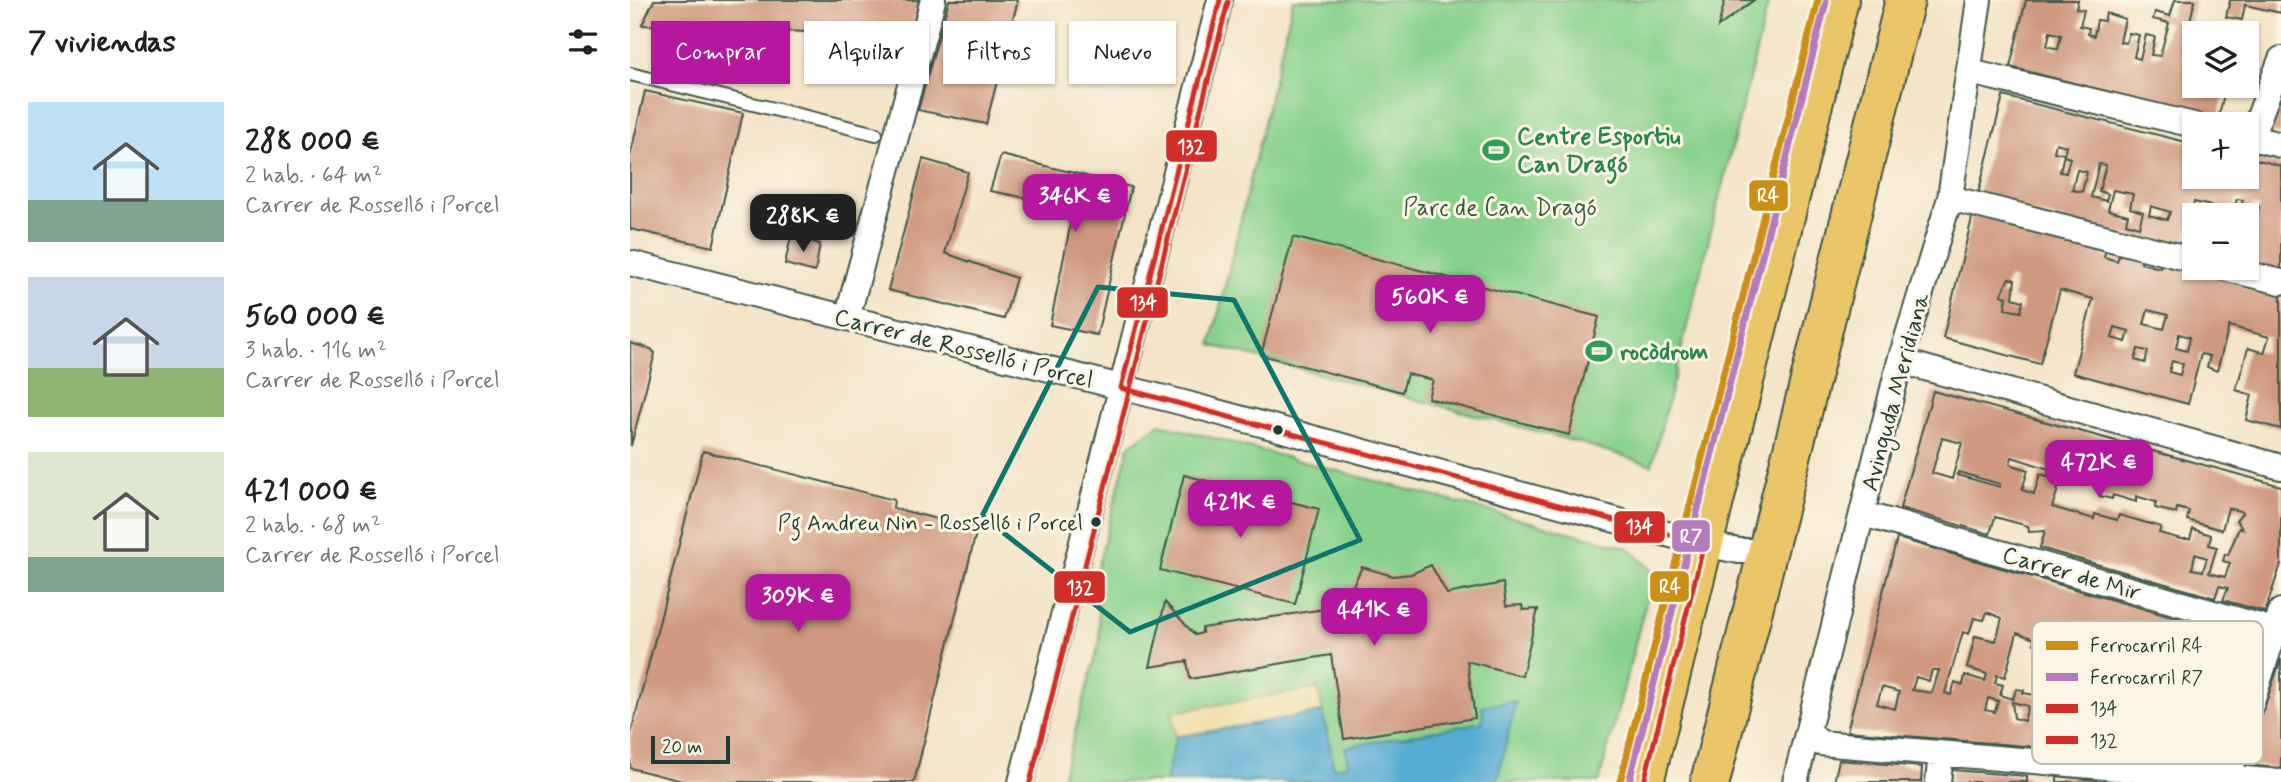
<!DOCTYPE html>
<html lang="es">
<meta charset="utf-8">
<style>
body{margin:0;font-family:Mynerve,sans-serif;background:#f2f2f2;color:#202124;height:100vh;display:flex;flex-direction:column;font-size:26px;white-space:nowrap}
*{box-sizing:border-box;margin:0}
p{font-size:23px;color:#757577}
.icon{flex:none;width:38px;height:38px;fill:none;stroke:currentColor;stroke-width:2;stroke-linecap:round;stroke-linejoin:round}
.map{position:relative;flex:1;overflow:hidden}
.side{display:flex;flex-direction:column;background:#fff;width:630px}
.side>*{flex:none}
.guide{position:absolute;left:21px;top:21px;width:665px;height:63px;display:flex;gap:14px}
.tools{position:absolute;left:1552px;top:21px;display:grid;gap:14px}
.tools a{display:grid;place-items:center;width:77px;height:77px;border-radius:0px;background:#fff;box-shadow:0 2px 5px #0004;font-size:35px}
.scale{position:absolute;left:21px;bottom:18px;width:79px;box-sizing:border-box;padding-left:7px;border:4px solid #1f3d34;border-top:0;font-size:19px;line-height:24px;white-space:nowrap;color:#1f3d34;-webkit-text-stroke:5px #fcf5e5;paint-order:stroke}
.price{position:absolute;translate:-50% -60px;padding:0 16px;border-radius:14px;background:#b5179e;color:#fff;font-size:23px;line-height:46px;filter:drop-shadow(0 2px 4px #0008)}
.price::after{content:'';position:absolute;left:50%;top:42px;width:21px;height:16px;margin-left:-10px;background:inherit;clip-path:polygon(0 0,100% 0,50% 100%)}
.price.selected{background:#222;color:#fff}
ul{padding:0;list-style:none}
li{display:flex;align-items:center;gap:21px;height:175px;padding:0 28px}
li span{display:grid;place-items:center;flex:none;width:196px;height:140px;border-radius:0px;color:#555}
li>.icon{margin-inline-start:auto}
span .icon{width:84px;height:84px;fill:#fffc;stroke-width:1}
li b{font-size:30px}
h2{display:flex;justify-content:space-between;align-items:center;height:84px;padding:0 28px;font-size:30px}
.chip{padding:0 24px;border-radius:0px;background:#fff;box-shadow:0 2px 5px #0004;font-size:24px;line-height:63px}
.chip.selected{background:#b5179e;color:#fff}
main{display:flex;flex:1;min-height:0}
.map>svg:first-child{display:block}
.green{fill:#88d18c;stroke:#548760;stroke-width:2}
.sand{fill:#eeda9e;stroke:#868c69;stroke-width:2}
.water{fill:#57acd3;stroke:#3b7484;stroke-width:2}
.building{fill:#cf987f;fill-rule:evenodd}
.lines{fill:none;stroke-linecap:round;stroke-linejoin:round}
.lane-casing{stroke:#3f564a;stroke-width:16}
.street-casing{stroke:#3f564a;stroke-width:28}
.primary-casing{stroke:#3f564a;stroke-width:42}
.lane{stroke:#fff;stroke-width:12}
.street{stroke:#fff;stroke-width:24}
.primary{stroke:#ebc669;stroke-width:38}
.bus-1-casing{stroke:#fcf5e5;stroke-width:10}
.bus-2-casing{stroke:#fcf5e5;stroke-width:10}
.bus-1{stroke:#d02e26;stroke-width:5}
.bus-2{stroke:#d02e26;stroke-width:5}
.rail-1-casing{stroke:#fcf5e5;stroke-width:12}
.rail-2-casing{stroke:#fcf5e5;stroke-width:12}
.rail-1{stroke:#cb8f15;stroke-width:7}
.rail-2{stroke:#b57bba;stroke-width:7}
.marked{fill:none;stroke:#0f766e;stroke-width:5;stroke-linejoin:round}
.bus-dot{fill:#1f3d34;stroke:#fcf5e5;stroke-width:2.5}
.labels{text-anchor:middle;stroke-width:6;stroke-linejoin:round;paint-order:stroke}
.bus-label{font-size:22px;fill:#1f3d34;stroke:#fcf5e5;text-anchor:end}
.leisure-label{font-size:24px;font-weight:bold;fill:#27864d;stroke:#fcf5e5;text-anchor:start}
.park-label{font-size:24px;fill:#345b46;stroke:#fcf5e5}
.street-label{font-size:24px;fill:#1f3d34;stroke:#fcf5e5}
.key{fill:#fcf5e5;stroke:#babeb0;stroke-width:2}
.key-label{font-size:19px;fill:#1f3d34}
.line-badge{stroke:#fcf5e5;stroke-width:2.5}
.badge-label{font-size:19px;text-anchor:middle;font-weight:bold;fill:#fff}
</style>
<main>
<section class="side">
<h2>7 viviendas<svg class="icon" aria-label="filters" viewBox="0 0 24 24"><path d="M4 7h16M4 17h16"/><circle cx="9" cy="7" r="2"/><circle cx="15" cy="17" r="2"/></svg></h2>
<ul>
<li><span style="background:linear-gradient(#bfe0f5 70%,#7fa58c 0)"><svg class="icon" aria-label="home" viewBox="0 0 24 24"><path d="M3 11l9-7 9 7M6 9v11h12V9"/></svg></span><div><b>288 000 €</b><p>2 hab. · 64 m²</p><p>Carrer de Rosselló i Porcel</p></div></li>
<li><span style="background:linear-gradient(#c9d6e8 65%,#8fb573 0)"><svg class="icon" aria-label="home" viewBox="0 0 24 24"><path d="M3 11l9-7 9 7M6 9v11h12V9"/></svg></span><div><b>560 000 €</b><p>3 hab. · 116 m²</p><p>Carrer de Rosselló i Porcel</p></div></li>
<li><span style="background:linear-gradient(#dfe7d0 75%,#7fa58c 0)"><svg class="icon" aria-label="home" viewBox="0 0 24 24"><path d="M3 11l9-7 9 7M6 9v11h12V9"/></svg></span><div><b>421 000 €</b><p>2 hab. · 68 m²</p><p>Carrer de Rosselló i Porcel</p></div></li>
</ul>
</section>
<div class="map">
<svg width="1651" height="782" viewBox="0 0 1651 782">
<rect width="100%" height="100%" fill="#fcf5e5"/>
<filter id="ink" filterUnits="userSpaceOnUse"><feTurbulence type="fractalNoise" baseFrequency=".0143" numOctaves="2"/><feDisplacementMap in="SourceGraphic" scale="14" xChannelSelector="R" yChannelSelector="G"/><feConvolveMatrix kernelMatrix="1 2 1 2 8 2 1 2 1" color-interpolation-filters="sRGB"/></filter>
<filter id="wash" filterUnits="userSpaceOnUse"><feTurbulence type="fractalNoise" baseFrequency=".00686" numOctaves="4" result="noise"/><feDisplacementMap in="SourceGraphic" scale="28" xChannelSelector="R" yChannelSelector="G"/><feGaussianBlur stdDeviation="1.57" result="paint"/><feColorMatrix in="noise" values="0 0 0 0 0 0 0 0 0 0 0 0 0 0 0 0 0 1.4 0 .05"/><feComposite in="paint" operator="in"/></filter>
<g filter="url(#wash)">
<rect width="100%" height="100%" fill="#f4e4c8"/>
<path class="green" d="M663,0H1139L1022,465L947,442L581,345Z
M530,424L999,548L1021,570V583L969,782H431L470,640L466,573L499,446Z"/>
<path class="sand" d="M688,688L693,712L546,737L542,712Z"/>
<path class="water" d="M886,701L867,782H535L546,737L693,712L704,768L718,765L715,747L853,722L852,706Z"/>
<g id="blocks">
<path class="building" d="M24,0H289L282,31L270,36L12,25Z
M319,0H388L356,124L288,110Z
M1095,0H1124L1088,27Z
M1396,0H1448L1446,9L1454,10L1450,26L1459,28L1458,34L1464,36L1467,20L1474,21L1476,13L1495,19L1490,42L1496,43L1499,33L1509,35L1504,57L1510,59L1516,35L1525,37L1521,55L1530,56L1539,23L1523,19L1525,12L1540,16L1545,0H1565L1553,49L1559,51L1561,40L1564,41V86H1596L1588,119L1380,67ZM1420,32L1431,35L1428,49L1417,46Z
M1600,0H1651V13L1615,5L1612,20L1596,17Z
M15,91L113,113L83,247L0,229V157Z
M1651,95V134L1634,130Z
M1373,96L1564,144V177H1617V157L1651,166V276L1617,267V225L1623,227L1629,207L1623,205L1617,224V215H1609L1613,200L1607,199L1602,215H1593L1594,209L1564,202L1552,250L1347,198ZM1426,143L1436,146L1434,156L1440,158L1436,173L1430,172L1434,154L1424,152ZM1469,164L1476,165L1469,191L1478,194L1476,201L1461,197ZM1447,170L1457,172L1452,192L1442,190ZM1483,190L1503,194L1500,208L1513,212L1509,227L1496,223L1498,215L1478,210ZM1521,206L1540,212L1537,220L1519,215Z
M371,155L501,187L467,335L420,325L444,207L360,191Z
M293,159L338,172L315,253L386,278L374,319L258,290Z
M1344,210L1477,244L1474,257L1487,261L1492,248L1513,253L1511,263L1530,268L1533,258L1651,289V429L1616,420L1622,395L1606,390L1618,348L1634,353L1639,337L1599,326L1587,371L1577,367L1580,356L1571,354L1558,404L1443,373L1463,299L1430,290L1410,364L1313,338ZM1379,278L1385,280L1383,298L1393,301L1391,312L1375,309L1377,297L1371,295ZM1518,310L1538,315L1534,329L1514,324ZM1485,327L1499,331L1496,342L1482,338ZM1549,334L1560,337L1557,351L1546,348ZM1508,349L1518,351L1515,363L1505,360ZM1542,361L1553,364L1550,375L1539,372Z
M161,236L190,244L185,272L155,264Z
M663,237L969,317L939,435L798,398L803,380L777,374L772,392L631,355Z
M0,343L21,349L25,353L1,446Z
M1303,391L1651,486V564L1635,612L1593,600L1598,588L1589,586L1585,598L1410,548L1415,531L1399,532L1398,526L1365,517L1360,534L1270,508ZM1312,438L1332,443L1322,479L1302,473ZM1382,457L1453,480L1456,473L1475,478L1470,496L1482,499L1483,495L1506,502V496L1526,502L1525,508L1546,513L1547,508L1559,511L1557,520L1592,530L1598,508L1613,512L1606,520L1613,529L1609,528L1598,555L1595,554L1593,561L1600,563L1595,577L1579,573L1587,547L1579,545L1581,535L1563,529L1560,539H1551L1529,533L1531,527L1489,515L1487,520L1465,514L1464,519L1422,507L1431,480L1410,474L1404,494L1392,490L1398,470L1380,464ZM1328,472L1370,484V487L1327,475ZM1565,554L1577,558L1573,571L1562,569Z
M73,451L264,500L263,508L347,529L284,782H56L0,768V737Z
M554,475L689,509L665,604L530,570Z
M1267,538L1625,641L1584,762L1217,731ZM1357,612L1372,618L1366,641L1345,636L1337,668L1357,674L1355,681L1335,675L1333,685L1325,682L1321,695L1315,693L1333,632L1339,634L1344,618L1354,620ZM1387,633L1405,639L1404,644L1437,654L1435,667L1420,663L1411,696L1393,693L1394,690L1386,689L1383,699L1370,695L1373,685L1365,683L1367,675L1375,677ZM1482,641L1502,647L1500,652L1521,658L1517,674L1523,676L1530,655L1574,668L1563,702H1569L1568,711L1572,712L1562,742L1551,741L1560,712L1553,710L1557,696L1551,694L1546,712L1538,710L1540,705L1532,703L1534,698L1526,696L1528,688L1520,686L1517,696L1510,694L1514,683L1493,677L1492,683L1483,681L1476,706L1446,699L1455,668L1460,670L1463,661L1475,665ZM1302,670H1309L1302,693L1282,690L1286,677L1299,681ZM1252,687L1269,692L1265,709L1247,704ZM1358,698L1368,701L1365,712L1355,710ZM1382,702L1398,706L1394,721L1384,718Z
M801,565L817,594L873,583L876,606L892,605L893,610L908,609L892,676L837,661L845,718L714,739L701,655L560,679L557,661L520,667L535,602L565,635L572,633V628L713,606L732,567L763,576L781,574Z
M1651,659V768L1614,765Z
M1209,760L1292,767L1291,782H1204Z
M1322,770L1397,776V782H1321Z
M1427,776L1466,780V782H1427Z"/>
</g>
</g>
<g filter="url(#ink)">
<use href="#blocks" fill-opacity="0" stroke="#3f564a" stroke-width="2"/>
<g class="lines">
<defs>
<path id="lane" d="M0,74L246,134"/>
<path id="street" d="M1340,72L1564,125
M1617,137L1651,145
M1621,138L1651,59
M1320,198L1564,260
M0,263L550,402L1074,544L1109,551H1138
M1594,268L1651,282
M217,318L303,0
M1270,361L1651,467
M1233,514L1651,632
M1179,732L1190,743L1651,782
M1598,777L1651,611
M391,782L590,0
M1165,782L1270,361L1320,198L1349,0
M1308,782L1311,754"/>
<path id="primary" d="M1014,782L1209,0
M1080,782L1275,0"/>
</defs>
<use href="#lane" class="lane-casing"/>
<use href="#street" class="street-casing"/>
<use href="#primary" class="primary-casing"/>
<use href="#lane" class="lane"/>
<use href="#street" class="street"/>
<use href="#primary" class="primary"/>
<defs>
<path id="bus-1" d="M590,0L491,388L1074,544L1014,782"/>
<path id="bus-2" d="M400,782L598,2"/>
</defs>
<use href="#bus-1" class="bus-1-casing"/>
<use href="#bus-2" class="bus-2-casing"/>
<use href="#bus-1" class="bus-1"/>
<use href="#bus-2" class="bus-2"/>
<defs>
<path id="rail-1" d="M990,782L1188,0"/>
<path id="rail-2" d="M999,782L1196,2"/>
</defs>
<use href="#rail-1" class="rail-1-casing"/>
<use href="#rail-2" class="rail-2-casing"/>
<use href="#rail-1" class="rail-1"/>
<use href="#rail-2" class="rail-2"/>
</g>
</g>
<path class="marked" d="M468,287L604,300L730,540L500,632L352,516Z"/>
<defs>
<symbol id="stadium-bare" viewBox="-9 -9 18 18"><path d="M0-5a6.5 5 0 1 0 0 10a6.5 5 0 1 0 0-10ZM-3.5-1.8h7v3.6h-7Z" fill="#2e9e5b" stroke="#fcf5e5" stroke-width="2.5" paint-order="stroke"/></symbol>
</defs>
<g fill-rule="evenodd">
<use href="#stadium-bare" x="847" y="131" width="38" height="38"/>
<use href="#stadium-bare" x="950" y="332" width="38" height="38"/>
</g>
<g class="bus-dot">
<circle cx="648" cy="430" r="6"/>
<circle cx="466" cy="522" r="6"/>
</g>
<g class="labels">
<g class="bus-label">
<text x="453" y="530">Pg Andreu Nin - Rosselló i Porcel</text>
</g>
<g class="leisure-label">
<text x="887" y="144">Centre Esportiu<tspan x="887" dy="28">Can Dragó</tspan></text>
<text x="990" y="359">rocòdrom</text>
</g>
<g class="park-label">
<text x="870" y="215">Parc de Can Dragó</text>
</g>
<g class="street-label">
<text transform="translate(334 348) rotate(14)" y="8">Carrer de Rosselló i Porcel</text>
<text transform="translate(1265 392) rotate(-75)" y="8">Avinguda Meridiana</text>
<text transform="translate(1442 573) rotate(16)" y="8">Carrer de Mir</text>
</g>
</g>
<rect x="1402" y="621" width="231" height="143" rx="10" class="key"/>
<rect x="1416" y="641" width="32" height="9" fill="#cb8f15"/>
<rect x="1416" y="673" width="32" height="8" fill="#b57bba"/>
<rect x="1416" y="704" width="32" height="9" fill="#d02e26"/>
<rect x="1416" y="736" width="32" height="8" fill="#d02e26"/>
<g class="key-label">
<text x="1460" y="652">Ferrocarril R4</text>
<text x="1460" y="684">Ferrocarril R7</text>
<text x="1460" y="715">134</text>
<text x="1460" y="747">132</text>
</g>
<g class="line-badge">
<rect x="535" y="129" width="53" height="34" rx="7" fill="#d02e26"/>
<rect x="1118" y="179" width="41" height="33" rx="7" fill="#cb8f15"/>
<rect x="486" y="286" width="53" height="33" rx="7" fill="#d02e26"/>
<rect x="983" y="510" width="53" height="34" rx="7" fill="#d02e26"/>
<rect x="1041" y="519" width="40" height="34" rx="7" fill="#b57bba"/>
<rect x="1019" y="570" width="41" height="33" rx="7" fill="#cb8f15"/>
<rect x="423" y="570" width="53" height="34" rx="7" fill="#d02e26"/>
</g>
<g class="badge-label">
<text x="561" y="153">132</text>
<text x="1138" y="202">R4</text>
<text x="513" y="309">134</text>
<text x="1009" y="533">134</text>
<text x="1061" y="543">R7</text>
<text x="1040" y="593">R4</text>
<text x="450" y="594">132</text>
</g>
</svg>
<div class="tools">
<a><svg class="icon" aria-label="layers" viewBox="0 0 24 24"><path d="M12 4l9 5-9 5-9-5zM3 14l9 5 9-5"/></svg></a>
<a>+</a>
<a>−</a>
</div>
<div class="scale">20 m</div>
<b class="price" style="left:445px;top:234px">346K €</b>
<b class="price selected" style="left:173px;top:254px">288K €</b>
<b class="price" style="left:800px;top:335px">560K €</b>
<b class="price" style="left:1469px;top:500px">472K €</b>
<b class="price" style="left:610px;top:540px">421K €</b>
<b class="price" style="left:168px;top:634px">309K €</b>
<b class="price" style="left:744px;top:648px">441K €</b>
<div class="guide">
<a class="chip selected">Comprar</a>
<a class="chip">Alquilar</a>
<a class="chip">Filtros</a>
<a class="chip">Nuevo</a>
</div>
</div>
</main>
